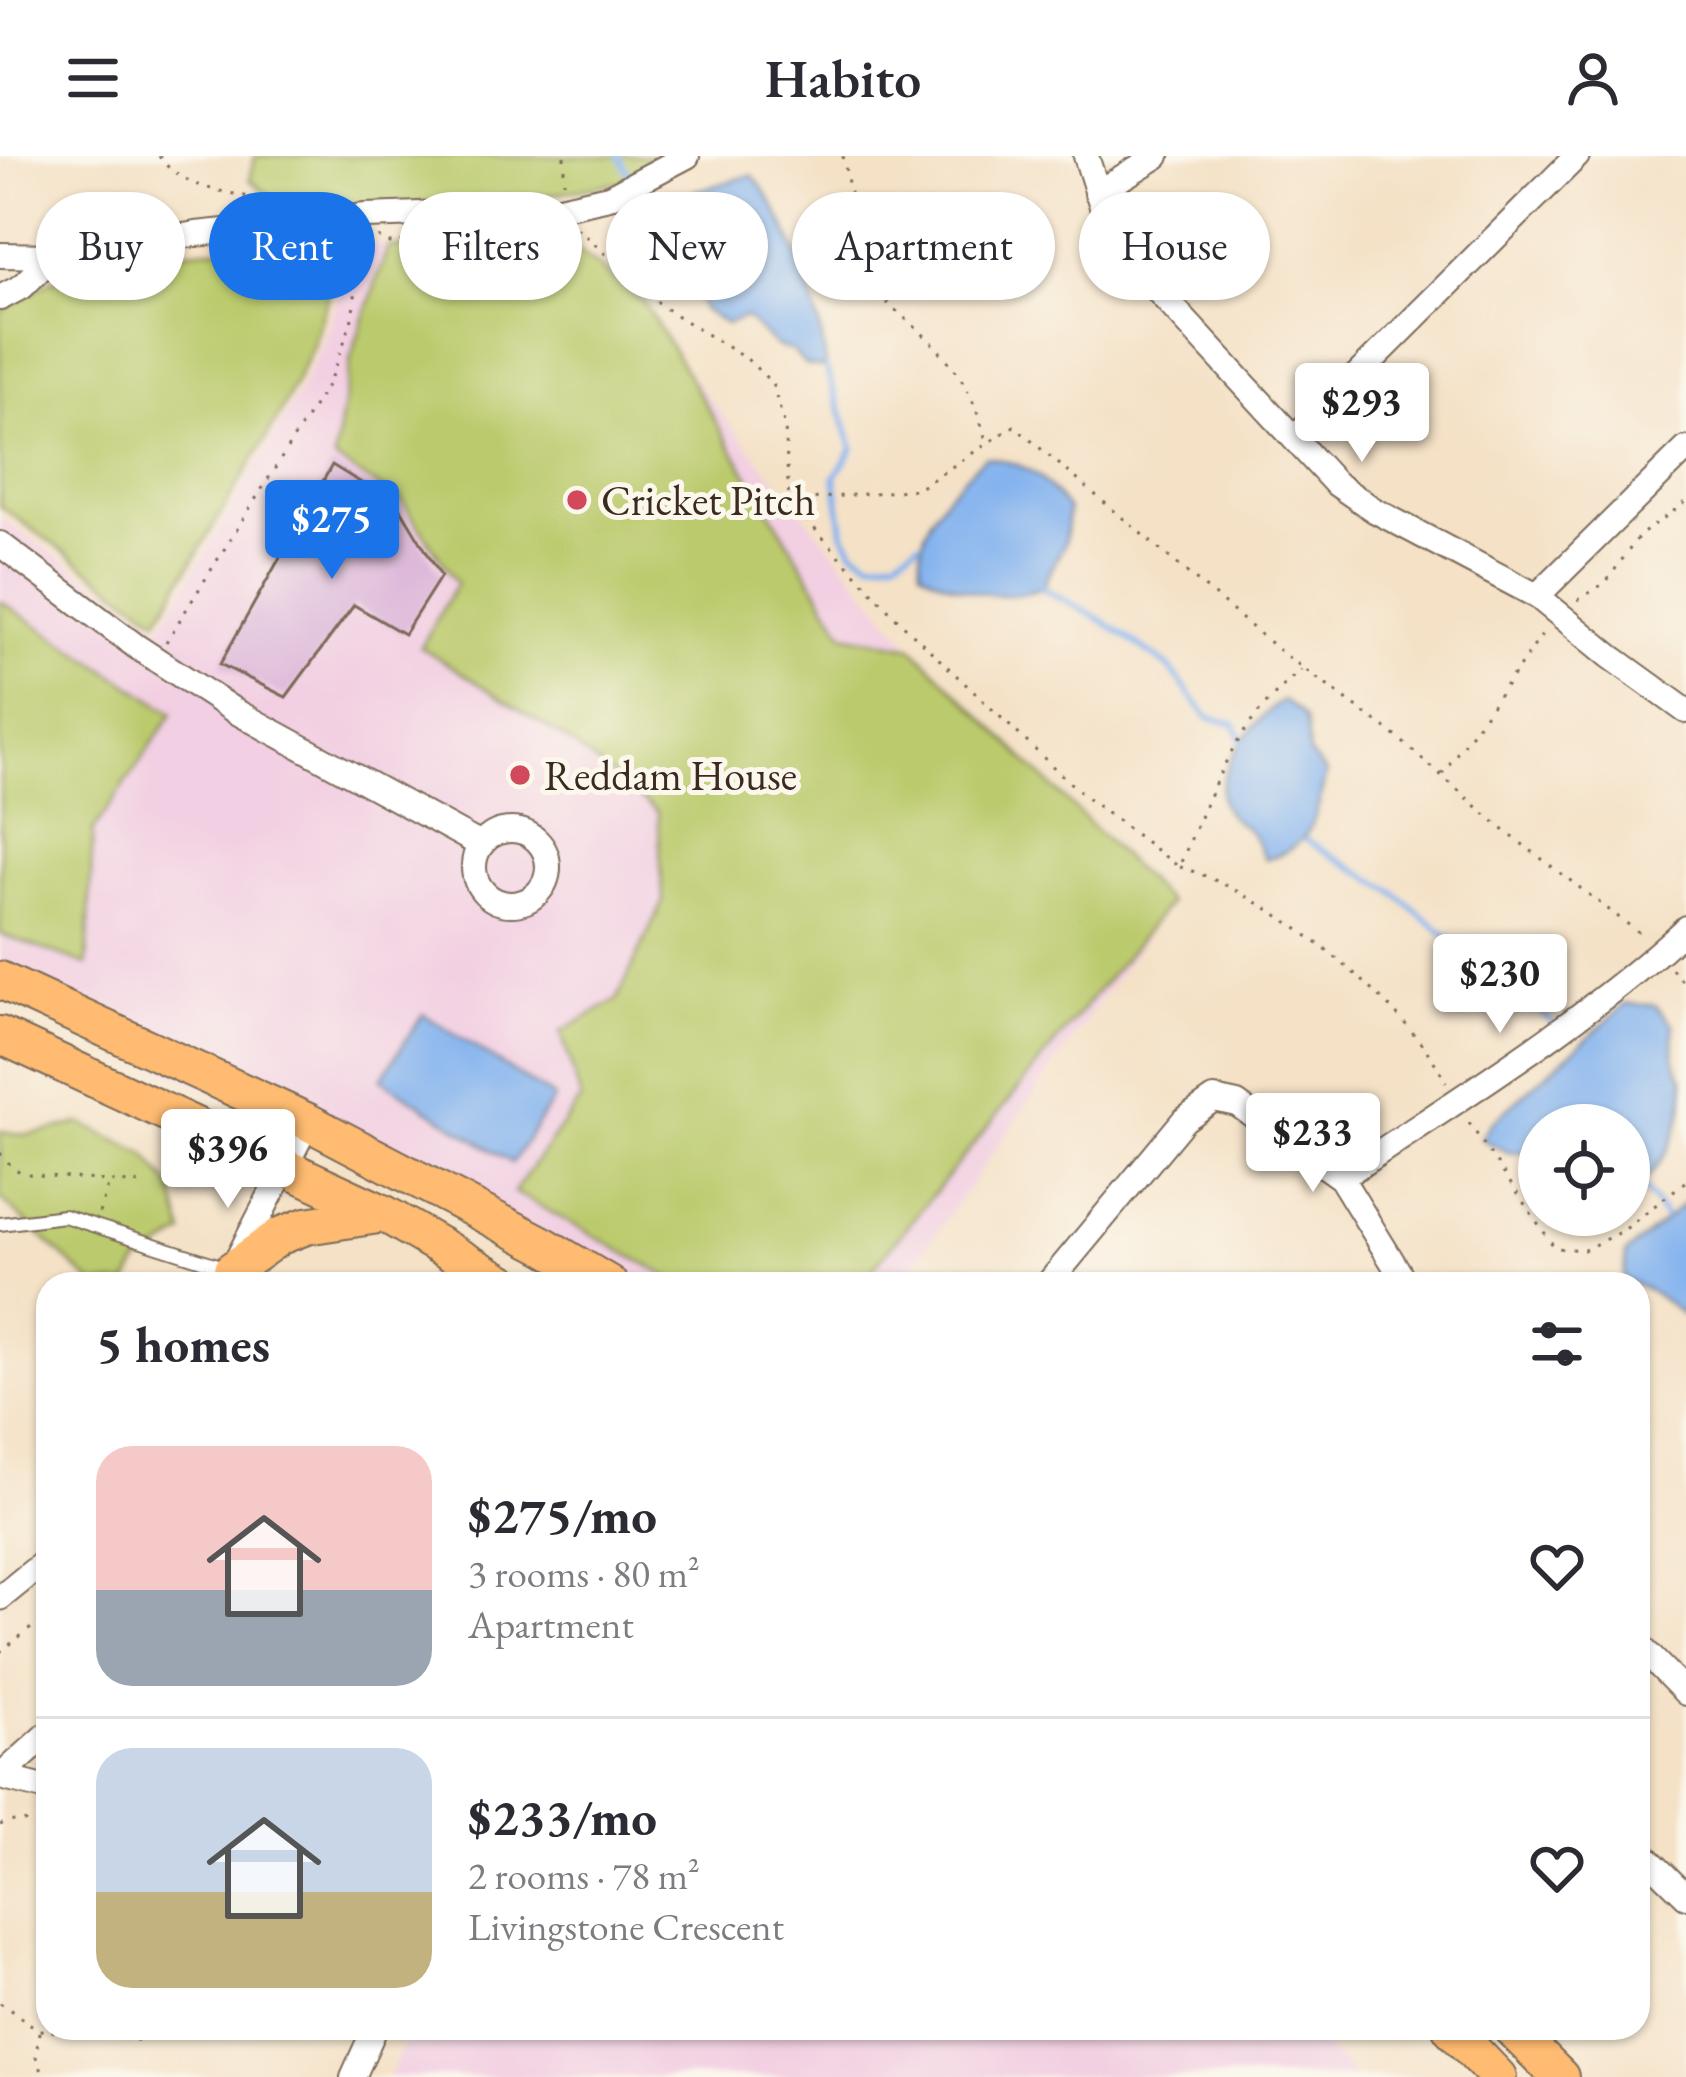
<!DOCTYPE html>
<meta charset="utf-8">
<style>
body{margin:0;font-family:"EB Garamond",serif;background:#f2f2f3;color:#2b2b33;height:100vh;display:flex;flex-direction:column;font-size:45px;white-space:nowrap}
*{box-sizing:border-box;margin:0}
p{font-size:39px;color:#7c7c81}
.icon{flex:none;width:66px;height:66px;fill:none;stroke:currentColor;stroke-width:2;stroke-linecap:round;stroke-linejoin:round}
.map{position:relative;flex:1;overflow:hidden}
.sheet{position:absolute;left:36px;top:1116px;width:1614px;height:768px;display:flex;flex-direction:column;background:#fff;border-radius:36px;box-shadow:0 3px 9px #0004}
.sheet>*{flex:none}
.top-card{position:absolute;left:36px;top:36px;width:1614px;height:108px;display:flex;gap:24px}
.buttons{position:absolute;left:1518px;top:948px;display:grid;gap:24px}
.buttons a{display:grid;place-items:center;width:132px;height:132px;border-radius:50%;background:#fff;box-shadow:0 3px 9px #0004;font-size:60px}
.price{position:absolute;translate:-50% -102px;padding:0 27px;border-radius:12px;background:#fff;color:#222;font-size:39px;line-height:78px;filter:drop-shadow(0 3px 6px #0008)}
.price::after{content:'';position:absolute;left:50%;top:72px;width:36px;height:27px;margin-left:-18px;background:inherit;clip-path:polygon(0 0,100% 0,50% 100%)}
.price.current{background:#1a73e8;color:#fff}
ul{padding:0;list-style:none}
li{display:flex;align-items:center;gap:36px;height:300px;padding:0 60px}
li+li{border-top:3px solid #e1e1e2}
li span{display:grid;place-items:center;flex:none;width:336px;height:240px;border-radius:36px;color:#555}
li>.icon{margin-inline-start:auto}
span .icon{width:144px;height:144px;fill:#fffc;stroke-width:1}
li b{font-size:51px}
h2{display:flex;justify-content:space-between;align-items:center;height:144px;padding:0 60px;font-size:51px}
.pill{padding:0 42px;border-radius:54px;background:#fff;box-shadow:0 3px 9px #0004;font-size:42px;line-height:108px}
.pill.current{background:#1a73e8;color:#fff}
header{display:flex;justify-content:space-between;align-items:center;height:156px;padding:0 60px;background:#fff;font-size:54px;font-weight:600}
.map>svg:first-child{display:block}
.built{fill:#f2cfe2}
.green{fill:#bbca6d;stroke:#7b7a46;stroke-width:3}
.water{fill:#84b3ee;stroke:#606e86;stroke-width:3}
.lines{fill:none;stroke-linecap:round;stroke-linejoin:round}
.stream{stroke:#84b3ee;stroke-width:6}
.building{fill:#dcb6d9}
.service-casing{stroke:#7c6a59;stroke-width:16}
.minor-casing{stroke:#7c6a59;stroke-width:28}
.primary-casing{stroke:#7c6a59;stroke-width:40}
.path{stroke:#7c6a59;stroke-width:3;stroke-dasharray:3 9;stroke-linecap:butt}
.service{stroke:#fff;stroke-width:12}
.minor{stroke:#fff;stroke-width:24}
.primary{stroke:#febb71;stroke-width:36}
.poi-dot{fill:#d1495b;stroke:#fbf7ec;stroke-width:4.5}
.labels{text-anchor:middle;stroke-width:10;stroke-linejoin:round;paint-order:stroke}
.poi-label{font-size:42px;fill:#3b2a1e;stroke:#fbf7ec;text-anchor:start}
</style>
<header><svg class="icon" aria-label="menu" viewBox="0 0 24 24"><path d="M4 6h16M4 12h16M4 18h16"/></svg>Habito<svg class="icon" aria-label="person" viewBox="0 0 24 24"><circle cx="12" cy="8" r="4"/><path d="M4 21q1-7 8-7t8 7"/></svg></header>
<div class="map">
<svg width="1686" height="1921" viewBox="0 0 1686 1921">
<rect width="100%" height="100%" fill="#fbf7ec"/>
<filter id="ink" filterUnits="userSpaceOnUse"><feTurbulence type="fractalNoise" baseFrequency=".00833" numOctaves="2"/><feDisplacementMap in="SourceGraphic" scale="24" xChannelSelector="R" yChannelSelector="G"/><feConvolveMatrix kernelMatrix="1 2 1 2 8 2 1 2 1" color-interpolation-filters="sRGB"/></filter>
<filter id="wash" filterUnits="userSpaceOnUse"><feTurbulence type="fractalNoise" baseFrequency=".004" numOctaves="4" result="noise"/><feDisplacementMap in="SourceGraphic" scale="48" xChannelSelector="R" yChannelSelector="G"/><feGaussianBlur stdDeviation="2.7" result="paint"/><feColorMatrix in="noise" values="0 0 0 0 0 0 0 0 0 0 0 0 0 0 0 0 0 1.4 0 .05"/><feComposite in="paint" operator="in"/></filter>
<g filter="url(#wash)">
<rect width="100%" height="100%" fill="#f4e1c6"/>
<path class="built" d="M559,80L685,213L912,491L1169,747L900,1128H639L0,840V361L161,471L299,236L323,186L356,82L388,91Z
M411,1872H1306L1355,1921H388Z"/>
<path class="green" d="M255,0H667L621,26L547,39L292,57L250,24Z
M347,80L313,190L277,264L158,463L0,350V156L49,126L156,98Z
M559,80L643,145L844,478L912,491L1169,747L860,1128H682L514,1036L581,943L561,876L617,844L663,745L658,656L564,582L421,491L457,427L402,345L334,303L351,201L388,91Z
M0,445L173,557L93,675L87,809L0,778Z
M80,967L146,999L173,1033L184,1078L139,1107L127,1128H93L0,1042V975C27,984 53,973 80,967Z"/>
<path class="water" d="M752,19C790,62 821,155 826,212L805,209L792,194L777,191L745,161L726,168L703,154L697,135L680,122L666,125L639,120L622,94L627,72L696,35Z
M985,301C1029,308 1042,319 1068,354L1065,386L1042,432C1000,448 958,435 921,414C917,362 950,335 985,301Z
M1283,545C1312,563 1306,566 1309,598L1326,617C1315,661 1315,690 1265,703C1261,695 1257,684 1251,677C1242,667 1229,663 1223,650C1210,619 1257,559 1283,545Z
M1626,848L1655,849L1673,868C1674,880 1672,895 1676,907C1677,913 1682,918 1684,924C1686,972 1663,1011 1629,1039V969H1539V996L1510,997L1481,983L1491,967Z
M423,858L554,942L512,1007L381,923Z
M1686,1046V1160H1685L1645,1132L1624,1123L1626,1097Z"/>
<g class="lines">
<path class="stream" d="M619,0L631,22
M637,34L651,62
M826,212L853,292L835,321L843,376L853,394L871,405L896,402L919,387
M1042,432L1103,465L1168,510L1208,561L1235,568L1243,588
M1306,684L1391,734L1557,870
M1641,1029L1665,1060"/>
</g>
<g id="blocks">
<path class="building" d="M332,309L399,350L441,420L404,478L354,449L286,541L220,508Z"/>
</g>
</g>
<g filter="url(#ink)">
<use href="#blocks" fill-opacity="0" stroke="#7c6a59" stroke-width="3"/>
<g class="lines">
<defs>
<path id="service" d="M0,1068L64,1060L230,1113"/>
<path id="minor" d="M1086,0L1108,69L1123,97L1335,327L1374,354L1537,440L1610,500L1686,555
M1097,37L1157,0
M0,99L53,100L196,78L366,60L555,53L609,41L687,0
M0,142L23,130L53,100
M1294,282L1577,0
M0,388L137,491L235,555L481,689
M1537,440L1686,293
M474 711a37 37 0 1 1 74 0a37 37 0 1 1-74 0Z
M1341,1022C1458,943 1582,868 1686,772
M237,1104L308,966
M1048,1128L1184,964L1214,943L1237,948L1341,1022L1406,1128
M0,1442L48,1403
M1638,1488L1686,1537
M0,1621L48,1578
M0,1621L48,1633
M1638,1693L1686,1740
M353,1921L375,1872"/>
<path id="primary" d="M0,824L308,966L545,1090L609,1128
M0,879L385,1058L505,1128
M232,1114L280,1080L306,1070L385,1058
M1451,1872L1498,1921
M1511,1872L1560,1921"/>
</defs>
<use href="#service" class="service-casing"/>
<use href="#minor" class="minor-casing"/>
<use href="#primary" class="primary-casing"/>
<path class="path" d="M159,0C184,37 231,34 269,46
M564,0V26
M843,0L866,123C879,142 898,156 915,171C955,206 973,235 986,285
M577,72L663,151L748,204L772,227L785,270L789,345L918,333L1014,270L1280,495L1397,581L1505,675L1642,779
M378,81L389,87L480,80
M790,346L900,466L1083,639L1179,711C1214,630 1231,573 1301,514
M1578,444L1606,426L1639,380L1686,346
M166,486L329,226L351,168L363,86
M1442,618L1545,475
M1180,711C1265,735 1409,847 1446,927
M1672,813L1686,830
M1469,967L1555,1092L1584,1094L1624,1074L1686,1025
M0,997L14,1013L27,1018L141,1028
M99,1057L109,1027
M0,1496L48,1459
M0,1669C18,1661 31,1666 48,1674
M0,1847L39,1874L146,1885
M39,1876L36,1901L43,1921"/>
<use href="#service" class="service"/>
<use href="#minor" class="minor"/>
<use href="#primary" class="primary"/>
</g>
</g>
<g class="poi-dot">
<circle cx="577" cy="344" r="12"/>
<circle cx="520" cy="619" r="12"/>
</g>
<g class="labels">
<g class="poi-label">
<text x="601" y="359">Cricket Pitch</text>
<text x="544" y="634">Reddam House</text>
</g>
</g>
</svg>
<div class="buttons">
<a><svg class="icon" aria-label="locate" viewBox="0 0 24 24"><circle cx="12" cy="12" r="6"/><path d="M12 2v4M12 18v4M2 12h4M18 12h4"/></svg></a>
</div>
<b class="price" style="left:1362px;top:309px">$293</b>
<b class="price current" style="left:332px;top:426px">$275</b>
<b class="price" style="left:1500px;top:880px">$230</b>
<b class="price" style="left:1313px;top:1039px">$233</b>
<b class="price" style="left:228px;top:1055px">$396</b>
<div class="top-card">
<a class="pill">Buy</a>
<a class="pill current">Rent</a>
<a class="pill">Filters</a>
<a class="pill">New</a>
<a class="pill">Apartment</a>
<a class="pill">House</a>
</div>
<section class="sheet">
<h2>5 homes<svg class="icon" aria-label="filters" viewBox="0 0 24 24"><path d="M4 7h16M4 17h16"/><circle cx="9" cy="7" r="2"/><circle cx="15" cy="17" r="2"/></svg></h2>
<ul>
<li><span style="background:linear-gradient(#f6c9c9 60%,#9aa5b1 0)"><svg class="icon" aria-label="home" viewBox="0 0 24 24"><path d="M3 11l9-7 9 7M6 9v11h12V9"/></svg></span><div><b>$275/mo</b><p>3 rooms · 80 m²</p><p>Apartment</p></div><svg class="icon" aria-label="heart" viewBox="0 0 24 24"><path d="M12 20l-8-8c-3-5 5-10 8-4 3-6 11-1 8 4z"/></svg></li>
<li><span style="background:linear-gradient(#c9d6e8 60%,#c2b280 0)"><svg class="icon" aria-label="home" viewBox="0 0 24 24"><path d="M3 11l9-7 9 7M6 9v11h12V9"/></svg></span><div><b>$233/mo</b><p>2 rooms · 78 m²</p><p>Livingstone Crescent</p></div><svg class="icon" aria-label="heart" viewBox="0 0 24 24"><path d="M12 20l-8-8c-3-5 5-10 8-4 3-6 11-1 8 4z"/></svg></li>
</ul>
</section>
</div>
